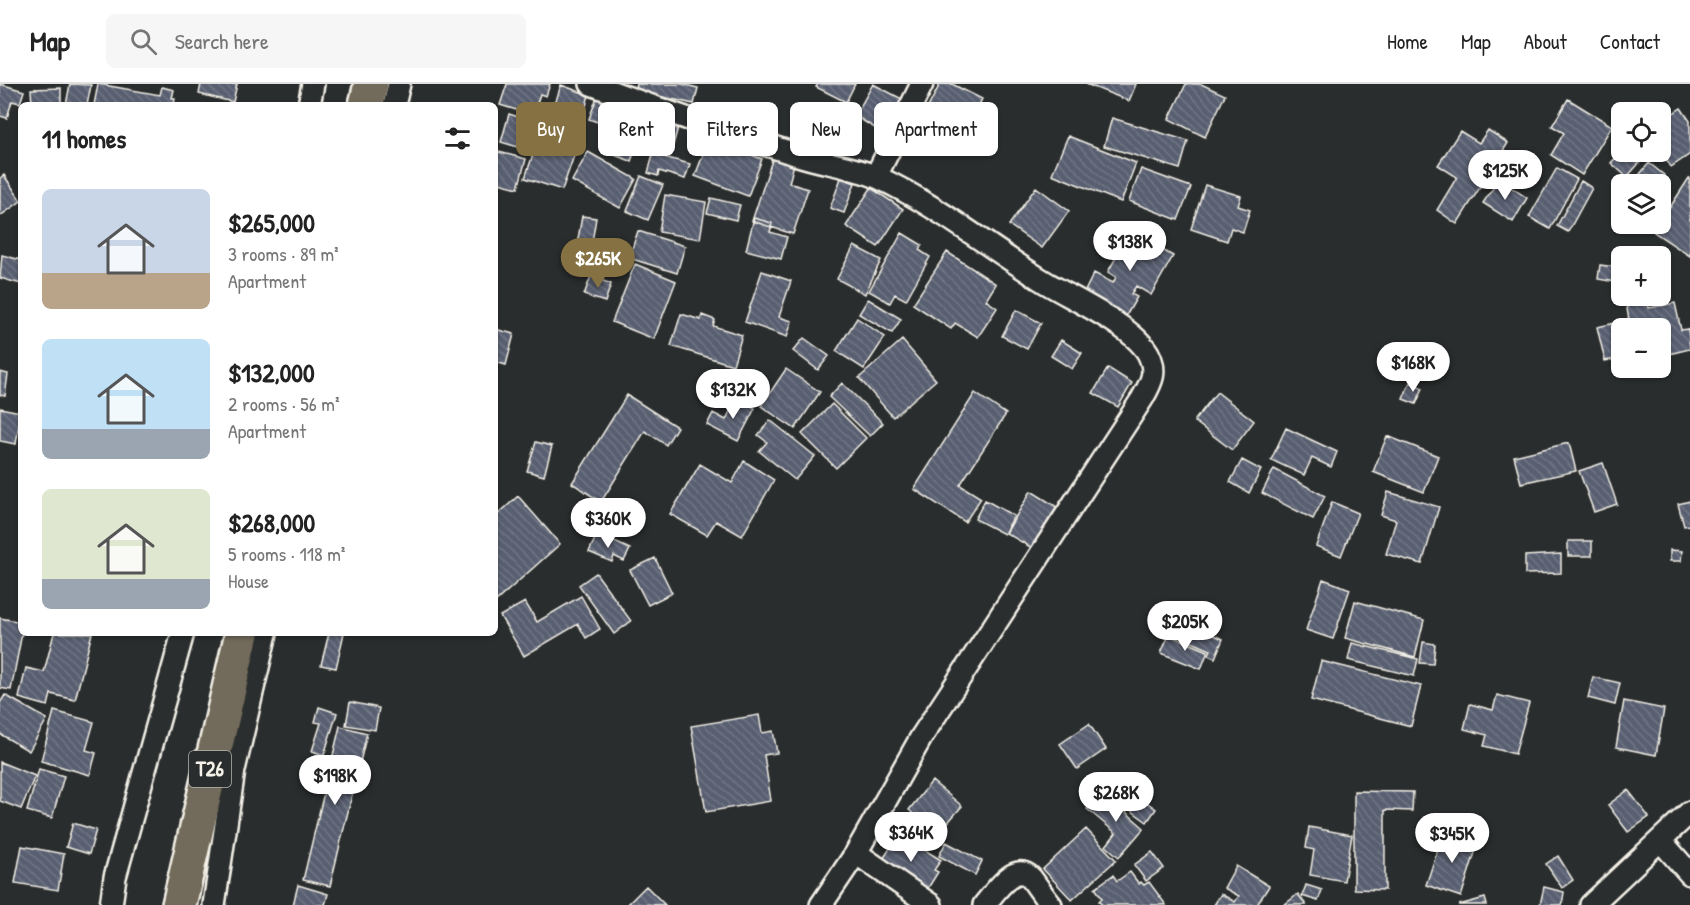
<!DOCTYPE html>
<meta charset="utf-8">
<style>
body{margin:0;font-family:"Patrick Hand",sans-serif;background:#f6f6f6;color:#222;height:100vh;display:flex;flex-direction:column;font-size:22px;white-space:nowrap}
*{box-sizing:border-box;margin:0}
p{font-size:20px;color:#767676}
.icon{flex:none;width:33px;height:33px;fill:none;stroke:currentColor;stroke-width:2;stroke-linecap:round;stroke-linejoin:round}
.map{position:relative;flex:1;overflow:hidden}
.sheet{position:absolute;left:18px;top:18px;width:480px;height:534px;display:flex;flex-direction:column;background:#fff;border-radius:9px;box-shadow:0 2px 4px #0004}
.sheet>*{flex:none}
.hud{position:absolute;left:516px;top:18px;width:570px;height:54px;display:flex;gap:12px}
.controls{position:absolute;left:1611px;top:18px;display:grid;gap:12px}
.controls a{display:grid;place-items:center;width:60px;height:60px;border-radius:9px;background:#fff;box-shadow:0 2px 4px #0004;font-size:30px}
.price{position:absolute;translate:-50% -51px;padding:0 14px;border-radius:21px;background:#fff;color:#222;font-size:20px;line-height:39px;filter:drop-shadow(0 2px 3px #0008)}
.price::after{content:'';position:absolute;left:50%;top:36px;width:18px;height:14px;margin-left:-9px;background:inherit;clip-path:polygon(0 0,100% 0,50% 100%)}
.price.active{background:#857141;color:#fff}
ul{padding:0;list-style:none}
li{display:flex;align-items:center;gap:18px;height:150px;padding:0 24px}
li span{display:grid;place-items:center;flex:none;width:168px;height:120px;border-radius:9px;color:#555}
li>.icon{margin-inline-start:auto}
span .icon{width:72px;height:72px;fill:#fffc;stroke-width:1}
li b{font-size:26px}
h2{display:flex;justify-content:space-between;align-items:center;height:72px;padding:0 24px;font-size:26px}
.pill{padding:0 21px;border-radius:9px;background:#fff;box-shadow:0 2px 4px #0004;font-size:21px;line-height:54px}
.pill.active{background:#857141;color:#fff}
header{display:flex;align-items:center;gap:36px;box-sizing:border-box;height:84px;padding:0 30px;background:#fff;border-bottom:2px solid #e0e0e0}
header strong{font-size:28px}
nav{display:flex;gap:33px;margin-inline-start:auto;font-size:21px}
.search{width:420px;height:54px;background:#f6f6f6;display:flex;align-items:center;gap:15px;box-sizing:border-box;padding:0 21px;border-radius:9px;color:#767676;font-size:22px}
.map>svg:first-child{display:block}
.building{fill:url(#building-back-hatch);stroke:#f4f1e8;stroke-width:1.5}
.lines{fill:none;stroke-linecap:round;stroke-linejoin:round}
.minor-casing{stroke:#f4f1e8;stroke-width:26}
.trunk-casing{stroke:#f4f1e8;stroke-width:38}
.minor{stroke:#2a2d2e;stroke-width:21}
.trunk{stroke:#726b5a;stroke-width:33}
.labels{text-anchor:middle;stroke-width:4.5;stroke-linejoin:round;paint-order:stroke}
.shield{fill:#2a2d2e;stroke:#b7b6b0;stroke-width:1.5}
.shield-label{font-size:21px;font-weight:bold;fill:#f4f1e8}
</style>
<header>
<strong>Map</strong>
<div class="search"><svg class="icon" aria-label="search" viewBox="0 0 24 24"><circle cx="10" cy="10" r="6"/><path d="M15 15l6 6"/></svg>Search here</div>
<nav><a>Home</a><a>Map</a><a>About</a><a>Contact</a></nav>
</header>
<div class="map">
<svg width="1690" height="821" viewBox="0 0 1690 821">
<defs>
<pattern id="building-back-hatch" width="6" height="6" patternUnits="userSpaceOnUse" patternTransform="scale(1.5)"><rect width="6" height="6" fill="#585f70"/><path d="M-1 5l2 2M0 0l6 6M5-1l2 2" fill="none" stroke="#717684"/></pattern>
</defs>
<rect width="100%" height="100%" fill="#2a2d2e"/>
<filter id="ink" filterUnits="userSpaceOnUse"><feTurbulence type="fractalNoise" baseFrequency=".0167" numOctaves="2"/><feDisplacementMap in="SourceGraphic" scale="12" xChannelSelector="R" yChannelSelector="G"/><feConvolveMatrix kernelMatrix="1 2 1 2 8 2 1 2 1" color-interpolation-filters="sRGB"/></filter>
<g filter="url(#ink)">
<path class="building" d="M0,0L24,7L20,19L12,17L7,34L0,32Z
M70,0L91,1L87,21H66Z
M98,0L160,11L162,3L174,6L172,14H175L174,21H94Z
M201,0H237L233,18L199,10Z
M507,0H550L546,12L540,10L533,31L500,21Z
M637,0H682L698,4L694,20L636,7Z
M818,0H855L846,18L816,3Z
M873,0L902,15L883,49L855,32Z
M940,0H952L982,15L958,61L933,48L929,56L915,49Z
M1086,0H1136L1129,17Z
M1186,0H1201L1225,11L1205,53L1169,35Z
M561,1L589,11L584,29L555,20Z
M61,4V21H32L31,5Z
M597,13L639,29L632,48L641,51L631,77L603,67L612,43L589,35Z
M1568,15L1612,42L1582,91L1551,71L1564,49L1552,42Z
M831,20L847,23L843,41L828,37Z
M1681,24L1690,37V70L1671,83L1660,67V38Z
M509,30L528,36L521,64L501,58Z
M1112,34L1188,57L1180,85L1104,62Z
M657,37L678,43L670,72L650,66Z
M1488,46L1508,59L1457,140L1437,126L1457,93L1438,81L1460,47L1479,59Z
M540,50L577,63L562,106L525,94Z
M1068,52L1136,79L1121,118L1052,90Z
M709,55L762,75L748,112L695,92Z
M495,67L526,75L518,104L495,98Z
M1622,67V68H1649L1627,93L1611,79Z
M588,68L636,95L620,124L572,97Z
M653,70L690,80L685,95L659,87L658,92L648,89Z
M773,73L794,80L789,99L808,105L793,150L752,137Z
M1649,79L1664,91L1657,100H1632Z
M1557,84L1577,95L1550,145L1529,133Z
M1141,85L1191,103L1178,136L1129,117Z
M4,91L21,117L0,132V94Z
M641,92L663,101L648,136L627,127Z
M841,94L855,99L844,129L830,124Z
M1689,94H1690V172L1654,148Z
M1499,95L1527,114L1513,138L1483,119Z
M1581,97L1592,104L1568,148L1557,142Z
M1205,101L1241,112L1238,122L1250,126L1243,148L1231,144L1227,157L1191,145Z
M1036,103L1069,127L1042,164L1009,141Z
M871,104L903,125L878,163L846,142Z
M665,111L706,118L700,155L659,148Z
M711,114L740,121L736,136L707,129Z
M582,132L596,134L592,158L578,155Z
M754,134L772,139L770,148L787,153L781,175L746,166Z
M1120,142L1173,172L1151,211L1136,202L1131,210L1137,213L1126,232L1084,209L1094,189L1113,199L1116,193L1108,188L1120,166L1110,161Z
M638,147L685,162L677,189L629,174Z
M902,149L922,161L919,166L930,173L906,216L895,210L890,219L869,207Z
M854,162L881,176L865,210L837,195Z
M947,168L996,200L986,216L997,224L978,253L955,239L951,245L913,220Z
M2,171L21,176V200L0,194Z
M635,180L676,197L654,255L612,238Z
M1600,181L1622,184V199L1598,195Z
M762,187L791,197L779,233L792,237L787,253L745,238Z
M591,192L611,200L605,218L584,211Z
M868,215L901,235L892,249L859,230Z
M1647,215L1649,224L1675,219L1681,246L1688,245L1690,265L1660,272V244H1622V274L1605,277L1597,243L1629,236L1626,219Z
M1016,226L1041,239L1027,265L1002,252Z
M681,230L701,236L702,231L715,236L713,242L742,251L733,281L671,262Z
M857,234L885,253L864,285L836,267Z
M495,245L514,250L506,281L495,278Z
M804,254L829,272L818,286L793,267Z
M902,256L936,296L893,333L859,294Z
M1061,256L1082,269L1072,285L1051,272Z
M1108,284L1132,299L1118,323L1093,309Z
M1628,284H1655V285L1630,291Z
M786,285L820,308L795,345L761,322Z
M0,288L8,290L5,312L0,311Z
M1410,298L1423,304L1416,320L1403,315Z
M842,299L883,339L870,352L829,313Z
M1217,308L1254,337L1232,366L1194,337Z
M975,309L1006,330L960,401L981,414L965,438L914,405Z
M627,311L677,343L666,361L645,347L601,418L572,399Z
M736,314L755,324L738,357L707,341L713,329L726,336Z
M832,320L866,354L836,384L802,350Z
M0,324L21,328L16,360L0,357Z
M770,336L815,372L795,396L759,367L767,358L758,351Z
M1286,344L1337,368L1331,383L1312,374L1304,391L1271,376Z
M1387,352L1438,372L1424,408L1373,388Z
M536,358L552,362L544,392L527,387Z
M1569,359L1576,387L1521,399L1514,372Z
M1242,376L1261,386L1249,409L1230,398Z
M744,377L774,396L742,452L716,437L707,451L670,430L700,380L732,399Z
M1603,379L1617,420L1594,428L1579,387Z
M1274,385L1325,412L1313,435L1262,409Z
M1031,407L1057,423L1032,464L1006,449Z
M1388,408L1439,423L1422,480L1386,470L1396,436L1381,431Z
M518,412L560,460L495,518V433Z
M985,416L1014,432L1004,450L975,435Z
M1690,417V441L1684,442L1678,420Z
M1332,418L1358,429L1341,472L1316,462Z
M597,450L630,465L624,477L614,472L612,478L589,468Z
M1568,457H1592V472H1568Z
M1670,466L1682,467L1681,477H1670Z
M1561,470V489L1525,490V472Z
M655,474L672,509L648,521L630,486Z
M596,489L631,537L614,550L579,501Z
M1323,495L1350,505L1333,555L1306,546Z
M581,512L600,545L586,554L578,540L524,572L500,532L525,518L537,538Z
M1355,517L1424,536L1415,573L1345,554Z
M0,534L21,538L22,549L11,606L0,604Z
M1178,536L1223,555L1215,574L1208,571L1211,566L1173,550Z
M54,549H92L75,616L51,610L48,622L19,614L26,584L44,588Z
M329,549H344L336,584L321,581Z
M1169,551L1208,567L1201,585L1161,569Z
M1423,558L1435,560L1433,580L1420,579Z
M1352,559L1418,575L1414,592L1348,576Z
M1321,577L1421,602L1411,642L1311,616Z
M1593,593L1620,599L1615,621L1588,614Z
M5,611L47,635L29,667L0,650V619Z
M1497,611L1529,619L1515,670L1484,662L1487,651L1464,645L1470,620L1493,626Z
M1624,617L1664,625L1656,671L1616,663Z
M350,618L379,624L375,646L346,641Z
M319,623L337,629L324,671L312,667L321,639L315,638Z
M54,627L94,638L86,666L96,669L90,691L41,677Z
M759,631L762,649L773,647L777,669L764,671L771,717L706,728L691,642Z
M1089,640L1106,665L1077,685L1060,660Z
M340,642L367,649L330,802L303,796Z
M0,678L35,692L21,725L0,717Z
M39,685L64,692L52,734L27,727Z
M932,697L962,722L938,750L909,726Z
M1126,703L1156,725L1147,738L1121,719L1126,713L1121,710Z
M1628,706L1649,733L1628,748L1608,721Z
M1102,707L1144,744L1119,773L1106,762L1116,749L1087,725Z
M1354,707L1413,708L1412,727L1385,726V806L1354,805Z
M73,739L96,746L89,770L66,763Z
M1309,743L1352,751L1344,797L1310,791L1314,766L1306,764Z
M1086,745L1116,776L1072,816L1043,785Z
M1444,747L1478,759L1461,813L1426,801Z
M899,750L941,776L934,786L938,788L925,809L880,780Z
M946,758L982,777L975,791L939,772Z
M22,762L64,770L58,806L15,799Z
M1152,768L1164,784L1146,797L1134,781Z
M1558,772L1573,796L1562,804L1546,780Z
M1236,782L1269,802L1257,821H1214L1221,810L1235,818L1239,812L1224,804Z
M1130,788L1139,800L1141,798L1144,801L1149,798L1166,821H1102L1099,817L1102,814L1095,804L1113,791L1117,797Z
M298,801L328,810L325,821H293Z
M1306,801L1322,806L1318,817L1302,812Z
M646,802L665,821L628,820Z
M1544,803L1564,808L1562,821H1540Z
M1298,810L1306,821H1284Z
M1485,814L1487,821H1459Z"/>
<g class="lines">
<defs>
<path id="minor" d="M591,0C660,26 729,49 798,71C823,79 854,83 877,93C935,120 986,161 1040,195C1068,213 1131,240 1148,269C1158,288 1151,299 1142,315L922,652L856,769L821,821
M309,21L313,0
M394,21L399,0
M876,92L922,0
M1661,757L1690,790
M856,769L931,821
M111,821L115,793L183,549
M214,821L234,686L266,549
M984,821C994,810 1015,776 1031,794C1038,803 1044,813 1051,821
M1591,821L1690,728"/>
<path id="trunk" d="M366,21L371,0
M179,821L242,549"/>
</defs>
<use href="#minor" class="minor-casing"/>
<use href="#trunk" class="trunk-casing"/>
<use href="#minor" class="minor"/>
<use href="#trunk" class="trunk"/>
</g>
</g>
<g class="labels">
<rect class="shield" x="189" y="667" width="42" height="36" rx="4.5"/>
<g class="shield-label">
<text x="210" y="692">T26</text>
</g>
</g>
</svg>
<div class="controls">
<a><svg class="icon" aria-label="locate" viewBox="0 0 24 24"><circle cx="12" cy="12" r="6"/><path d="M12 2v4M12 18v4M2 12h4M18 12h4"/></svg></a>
<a><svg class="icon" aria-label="layers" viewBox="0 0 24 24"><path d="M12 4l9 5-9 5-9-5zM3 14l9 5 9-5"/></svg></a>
<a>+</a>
<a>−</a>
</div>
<b class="price" style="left:1505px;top:117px">$125K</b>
<b class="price" style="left:1130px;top:188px">$138K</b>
<b class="price active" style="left:598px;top:205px">$265K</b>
<b class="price" style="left:1413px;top:309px">$168K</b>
<b class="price" style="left:733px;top:336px">$132K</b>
<b class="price" style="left:608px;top:465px">$360K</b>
<b class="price" style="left:1185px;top:568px">$205K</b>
<b class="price" style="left:335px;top:722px">$198K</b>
<b class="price" style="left:1116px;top:739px">$268K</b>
<b class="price" style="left:911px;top:779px">$364K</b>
<b class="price" style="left:1452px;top:780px">$345K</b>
<div class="hud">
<a class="pill active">Buy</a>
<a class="pill">Rent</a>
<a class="pill">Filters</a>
<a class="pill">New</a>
<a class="pill">Apartment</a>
</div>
<section class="sheet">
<h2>11 homes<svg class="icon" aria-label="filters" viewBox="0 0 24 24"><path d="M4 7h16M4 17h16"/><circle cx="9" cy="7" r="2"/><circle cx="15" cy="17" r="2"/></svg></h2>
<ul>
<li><span style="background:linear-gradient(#c9d6e8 70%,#b9a48a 0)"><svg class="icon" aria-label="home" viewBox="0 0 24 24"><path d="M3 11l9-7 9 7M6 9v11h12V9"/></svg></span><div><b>$265,000</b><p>3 rooms · 89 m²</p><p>Apartment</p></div></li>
<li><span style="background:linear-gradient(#bfe0f5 75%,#9aa5b1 0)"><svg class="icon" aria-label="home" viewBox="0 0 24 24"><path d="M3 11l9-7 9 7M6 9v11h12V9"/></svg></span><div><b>$132,000</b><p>2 rooms · 56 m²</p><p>Apartment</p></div></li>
<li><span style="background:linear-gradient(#dfe7d0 75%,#9aa5b1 0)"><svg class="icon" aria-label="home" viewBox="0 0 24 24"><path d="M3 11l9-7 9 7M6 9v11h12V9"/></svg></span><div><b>$268,000</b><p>5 rooms · 118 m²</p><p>House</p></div></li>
</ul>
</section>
</div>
